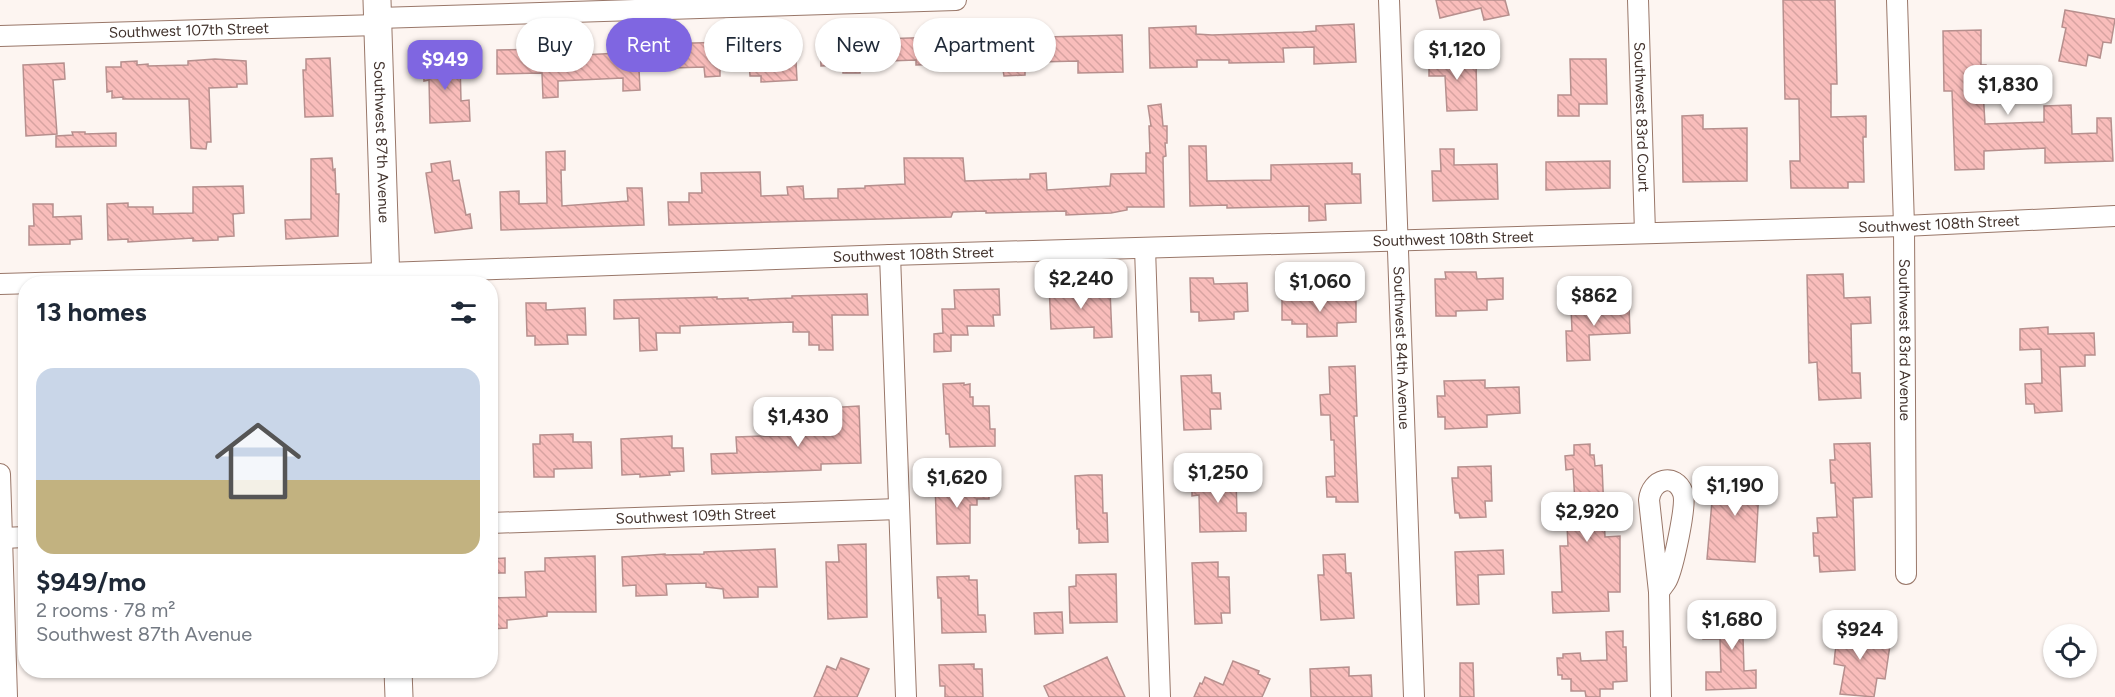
<!DOCTYPE html>
<meta charset="utf-8">
<style>
body{margin:0;font-family:Figtree,sans-serif;background:#f6f6f7;color:#1f2937;height:100vh;display:flex;flex-direction:column;font-size:22px;white-space:nowrap}
*{box-sizing:border-box;margin:0}
p{font-size:20px;color:#747a83}
.icon{flex:none;width:33px;height:33px;fill:none;stroke:currentColor;stroke-width:2;stroke-linecap:round;stroke-linejoin:round}
.map{position:relative;flex:1;overflow:hidden}
.details{position:absolute;left:18px;top:276px;width:480px;height:402px;display:flex;flex-direction:column;background:#fff;border-radius:24px;box-shadow:0 2px 4px #0004}
.details>*{flex:none}
.top-card{position:absolute;left:516px;top:18px;width:570px;height:54px;display:flex;gap:12px}
.tools{position:absolute;left:2043px;top:624px;display:grid;gap:12px}
.tools a{display:grid;place-items:center;width:54px;height:54px;border-radius:50%;background:#fff;box-shadow:0 2px 4px #0004;font-size:30px}
.price{position:absolute;translate:-50% -51px;padding:0 14px;border-radius:12px;background:#fff;color:#222;font-size:20px;line-height:39px;filter:drop-shadow(0 2px 3px #0008)}
.price::after{content:'';position:absolute;left:50%;top:36px;width:18px;height:14px;margin-left:-9px;background:inherit;clip-path:polygon(0 0,100% 0,50% 100%)}
.price.current{background:#7f66e1;color:#fff}
ul{padding:0;list-style:none}
li{display:grid;align-content:center;gap:12px;height:318px;padding:0 18px}
li+li{border-top:2px solid #e0e1e3}
li span{display:grid;place-items:center;height:186px;border-radius:18px;color:#555}
li>.icon{margin-inline-start:auto}
span .icon{width:108px;height:108px;fill:#fffc;stroke-width:1}
li b{font-size:26px}
h2{display:flex;justify-content:space-between;align-items:center;height:72px;padding:0 18px;font-size:26px}
.pill{padding:0 21px;border-radius:27px;background:#fff;box-shadow:0 2px 4px #0004;font-size:21px;line-height:54px}
.pill.current{background:#7f66e1;color:#fff}
.map>svg:first-child{display:block}
.building{fill:url(#building-back-hatch);stroke:#b68f8d;stroke-width:1.5}
.lines{fill:none;stroke-linecap:round;stroke-linejoin:round}
.minor-casing{stroke:#997769;stroke-width:22}
.secondary-casing{stroke:#997769;stroke-width:29}
.minor{stroke:#fff;stroke-width:20}
.secondary{stroke:#fff;stroke-width:27}
.labels{text-anchor:middle;stroke-width:4.5;stroke-linejoin:round;paint-order:stroke}
.street-label{font-size:15px;fill:#42332d;stroke:#fff}
</style>
<div class="map">
<svg width="2115" height="697" viewBox="0 0 2115 697">
<defs>
<pattern id="building-back-hatch" width="6" height="6" patternUnits="userSpaceOnUse" patternTransform="scale(1.5)"><rect width="6" height="6" fill="#f9bdbb"/><path d="M-1 5l2 2M0 0l6 6M5-1l2 2" fill="none" stroke="#d7a3a1"/></pattern>
</defs>
<rect width="100%" height="100%" fill="#fdf5f1"/>
<path class="building" d="M1436,0H1505L1509,15L1484,20L1481,8L1440,18Z
M1783,0H1835L1837,84H1831V117L1866,116V137H1863L1864,182H1848V188H1791L1790,161H1800L1799,99H1785Z
M2065,10L2115,19L2111,43L2103,42L2100,58L2088,55L2086,66L2059,61L2066,28L2062,27Z
M1354,24L1356,62L1314,64V47L1283,48L1284,62L1229,63V60H1197V67L1150,68L1149,28L1196,26V34L1212,35L1303,32L1316,31V26Z
M1981,30V65H1986L1987,90H1983L1985,124L2044,122V106L2071,105L2072,134L2097,133V118H2111L2113,161L2045,163V148L1984,151V169L1955,170L1952,91H1944L1943,31Z
M1004,35V38L1122,35L1123,72L1078,73V61L1038,62V65H1025V75L1004,76L1003,70H991V55L961,57V69L945,70V64L916,65V60L860,62V73H843V65L821,66L820,38L879,37V39Z
M763,41V44L795,43L797,80L761,82V76H750L749,61L720,62V76L705,77L704,67L639,69L640,90L623,91V78L558,81V97L543,98L542,73L497,74V50L562,49V56L659,51V44Z
M1473,56L1476,61L1477,110L1447,111L1445,76H1429V57Z
M330,58L333,116L305,117L303,70H306V59Z
M446,58V61H460L461,101L469,100L470,121L430,123L429,80L424,81L423,59Z
M215,59L246,61L247,84H237V87L209,88L211,142H207L206,149L191,148L189,99H123V97L112,98V91L107,92L106,67H121V62L137,61V65L148,64V66L188,65V61Z
M1570,59H1606L1607,104H1579V116H1558V95H1571Z
M64,63L65,79L53,80L57,134L26,136L23,65Z
M1161,104L1163,126H1167V143H1165L1166,156L1163,157L1164,207H1127V210L1111,213L1066,215V211L986,213V211L953,212L951,217L669,225L668,202H689V193H702L701,173L760,172L761,196L788,195L787,187L803,186L804,199L838,198V189L865,188V186L905,184L904,158H963L965,181L1030,179V174L1046,173L1047,190L1110,186L1111,174L1146,173V153H1150L1149,126H1151L1148,106Z
M1703,115V129L1747,128V181L1683,182L1682,116Z
M72,132H85V134L116,133V146L56,147V136L73,135Z
M1189,146H1206L1207,181L1271,180V165L1352,163V174H1360L1361,203L1325,204L1326,220L1309,221V206L1227,208V205L1190,206Z
M1440,149H1454V165L1497,164L1498,199L1433,201L1432,171H1441Z
M565,151V170H561L562,206L628,201L627,188H642L644,225L501,230L500,192L519,191V204L547,203L546,152Z
M332,158L333,170L335,169L336,194H339L338,236L286,239L285,220L311,219V159Z
M450,161L453,181L459,180L466,215L470,214L472,228L435,233L426,173L432,172L431,164Z
M1610,161V188L1546,190V162Z
M243,186L244,213L233,214L234,236L218,237V240L193,241V238L128,242V239L108,240L107,204L128,203V207H153V214L193,213V187Z
M33,204H53V217L81,216L82,239L70,240V244L29,245V226H34Z
M1445,272H1476L1477,279L1503,278V299L1487,300V310L1456,311V316H1436L1435,279H1446Z
M1843,274L1844,298L1870,297L1871,323L1851,324L1852,373H1860L1861,398L1819,400L1817,362L1809,363L1807,275Z
M1190,278H1213L1214,284L1247,283L1248,311L1234,312V319L1199,321V312H1191Z
M1049,284H1071V292L1110,290L1112,337L1094,338V327L1051,329Z
M999,289L1000,315H993L994,326H967L968,335H951V351L934,352V334L943,333L942,309H955L954,290Z
M867,294L868,315H832L833,350H819V345H809V332H793V322L680,326V333H656L657,350L640,351L639,318L614,319V300L717,297V299L748,298V300L792,298V296Z
M1292,295L1356,297V322L1337,323V336L1307,337V324H1292V320H1282V299L1292,298Z
M526,303H546V310L585,308L586,335H567L568,344L535,345V336H527Z
M1629,305L1630,333L1589,335L1590,360L1567,361L1566,331H1572L1571,307Z
M2048,327V334L2094,333L2095,355H2085V366L2060,367L2062,411L2035,413L2034,404H2026L2025,384L2042,383L2041,349L2020,350V329Z
M1355,366L1357,416H1354L1358,502H1336V497H1327L1326,477L1335,476L1334,440H1331L1330,415H1321L1320,395L1330,394L1329,367Z
M1211,375L1212,393H1220L1221,409H1210L1211,429L1184,430L1181,376Z
M1485,380V388L1519,387L1520,413L1487,415V427L1445,429V417H1438L1437,396H1445L1444,381Z
M964,383V385L970,384V397H973V406H989L990,429H995V446L950,447L949,434H946L943,384Z
M859,406L861,463L821,464V470L712,474L711,454L737,453L736,437L796,435V427L827,426V408Z
M573,434V442H591L592,468L554,469V477H534L533,444H540V435Z
M672,436V448H683L684,471L669,472L670,475L640,477V474L622,475L621,439Z
M1870,443L1872,497L1853,498L1855,570L1820,572L1819,556H1814L1813,533H1818L1817,518L1837,517L1835,483H1831L1830,460H1835L1834,444Z
M1590,444V455H1594L1595,466L1602,465L1605,537L1620,536V592H1608L1609,611L1553,613L1552,592H1562L1560,546H1568L1566,504L1575,503L1573,469L1566,470L1565,456L1574,455V445Z
M1491,466L1492,501H1485L1486,517L1460,518L1459,513H1455L1452,478H1458V467Z
M1730,469L1760,471L1755,562L1707,559L1714,478H1729Z
M1227,474V479H1236L1237,513H1246V531L1200,532L1199,495L1192,496V475Z
M1089,475H1102L1103,513H1107L1108,542L1079,543V529H1077L1075,476Z
M989,481V499H977V505H970V543L937,544L935,482Z
M866,544L867,617L828,619L826,562H839L838,545Z
M775,549L777,587H758V597L724,598L723,589L706,587V583L666,584L667,595L636,596V585L623,586L622,557L665,554V555L704,554V552Z
M1503,550L1504,574L1478,575L1479,604L1457,605L1455,552Z
M1345,554L1346,573H1351L1354,618L1321,620L1318,575H1324L1323,555Z
M595,556L596,612H547V616L507,620V628L490,629V598L526,597L525,572L545,571V558Z
M505,558V573H490V559Z
M1218,562V577H1229L1230,613H1221L1222,623L1195,624L1192,563Z
M1116,574L1117,622L1070,623L1069,587L1076,586V575Z
M969,576V580H977L978,615H985L986,632L942,633L941,598H938L937,577Z
M1062,612L1063,633L1035,634L1034,613Z
M1755,616V621H1765V636L1743,637L1744,671L1756,670V688L1706,690V672H1721L1720,639H1703L1702,621H1707V617Z
M1850,624L1867,627L1865,640L1890,645L1885,679L1877,678L1874,697L1840,694L1845,666L1834,664L1835,653L1839,627L1849,629Z
M1623,631V647H1626L1627,681L1613,682V689H1600V697H1586L1585,691H1571V679H1562V675H1558L1557,658H1563V654L1580,653L1581,661L1607,660L1606,632Z
M1107,657L1125,697H1049L1044,686Z
M841,658L869,669L857,697H814L827,666L836,670Z
M1233,661L1259,671L1258,674L1270,679L1262,697H1194L1200,683L1202,684L1205,677L1223,685Z
M1460,663H1473L1474,697H1460Z
M974,664V669H982L983,697H945V686H940L939,665Z
M1349,667V676L1371,675L1372,697H1311L1310,669Z"/>
<g class="lines">
<defs>
<g id="minor">
<path id="s1" d="M1389,0L1414,697"/>
<path id="s2" d="M1638,0L1645,233"/>
<path id="s3" d="M1897,0L1904,226L1906,574"/>
<path d="M378,18L956,0"/>
<path id="s4" d="M0,36L378,25"/>
<path d="M1145,248L1160,697"/>
<path d="M890,255L906,697"/>
<path id="s5" d="M0,284L386,273L890,255L1904,226L2115,216"/>
<path d="M0,474L7,697"/>
<path id="s6" d="M490,523L899,509"/>
<path d="M2,538L26,537"/>
<path d="M1659,592C1661,588 1665,584 1667,580C1673,568 1687,505 1683,493C1675,472 1651,479 1649,500L1659,592L1661,697"/>
</g>
<g id="secondary">
<path id="s7" d="M377,0L386,284"/>
<path d="M398,670L399,697"/>
</g>
</defs>
<use href="#minor" class="minor-casing"/>
<use href="#secondary" class="secondary-casing"/>
<use href="#minor" class="minor"/>
<use href="#secondary" class="secondary"/>
</g>
<g class="labels">
<g class="street-label">
<text dy="5" stroke="none"><textPath href="#s4" startOffset="189">Southwest 107th Street</textPath></text>
<text dy="5" stroke="none"><textPath href="#s2" startOffset="117">Southwest 83rd Court</textPath></text>
<text dy="5" stroke="none"><textPath href="#s7" startOffset="142">Southwest 87th Avenue</textPath></text>
<text dy="5" stroke="none"><textPath href="#s5" startOffset="1940">Southwest 108th Street</textPath></text>
<text dy="5" stroke="none"><textPath href="#s5" startOffset="1454">Southwest 108th Street</textPath></text>
<text dy="5" stroke="none"><textPath href="#s5" startOffset="914">Southwest 108th Street</textPath></text>
<text dy="5" stroke="none"><textPath href="#s3" startOffset="340">Southwest 83rd Avenue</textPath></text>
<text dy="5" stroke="none"><textPath href="#s1" startOffset="348">Southwest 84th Avenue</textPath></text>
<text dy="5" stroke="none"><textPath href="#s6" startOffset="206">Southwest 109th Street</textPath></text>
</g>
</g>
</svg>
<div class="tools">
<a><svg class="icon" aria-label="locate" viewBox="0 0 24 24"><circle cx="12" cy="12" r="6"/><path d="M12 2v4M12 18v4M2 12h4M18 12h4"/></svg></a>
</div>
<b class="price" style="left:1457px;top:81px">$1,120</b>
<b class="price current" style="left:445px;top:91px">$949</b>
<b class="price" style="left:2008px;top:116px">$1,830</b>
<b class="price" style="left:1081px;top:310px">$2,240</b>
<b class="price" style="left:1320px;top:313px">$1,060</b>
<b class="price" style="left:1594px;top:327px">$862</b>
<b class="price" style="left:798px;top:448px">$1,430</b>
<b class="price" style="left:1218px;top:504px">$1,250</b>
<b class="price" style="left:957px;top:509px">$1,620</b>
<b class="price" style="left:1735px;top:517px">$1,190</b>
<b class="price" style="left:1587px;top:543px">$2,920</b>
<b class="price" style="left:1732px;top:651px">$1,680</b>
<b class="price" style="left:1860px;top:661px">$924</b>
<div class="top-card">
<a class="pill">Buy</a>
<a class="pill current">Rent</a>
<a class="pill">Filters</a>
<a class="pill">New</a>
<a class="pill">Apartment</a>
</div>
<section class="details">
<h2>13 homes<svg class="icon" aria-label="filters" viewBox="0 0 24 24"><path d="M4 7h16M4 17h16"/><circle cx="9" cy="7" r="2"/><circle cx="15" cy="17" r="2"/></svg></h2>
<ul>
<li><span style="background:linear-gradient(#c9d6e8 60%,#c2b280 0)"><svg class="icon" aria-label="home" viewBox="0 0 24 24"><path d="M3 11l9-7 9 7M6 9v11h12V9"/></svg></span><div><b>$949/mo</b><p>2 rooms · 78 m²</p><p>Southwest 87th Avenue</p></div></li>
</ul>
</section>
</div>
